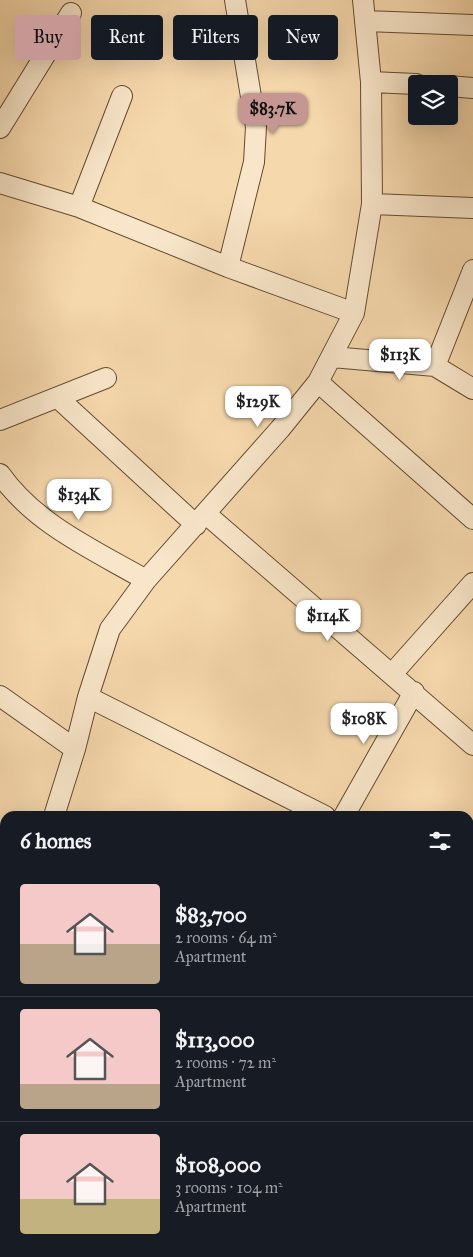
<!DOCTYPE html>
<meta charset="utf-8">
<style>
body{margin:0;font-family:"IM FELL Great Primer",serif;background:#20242c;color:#f1f3f6;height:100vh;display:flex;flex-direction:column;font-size:19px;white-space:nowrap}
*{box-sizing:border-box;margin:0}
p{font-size:16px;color:#9ea1a6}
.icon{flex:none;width:28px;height:28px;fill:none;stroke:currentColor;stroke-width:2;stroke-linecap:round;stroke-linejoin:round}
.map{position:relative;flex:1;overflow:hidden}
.drawer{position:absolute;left:0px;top:811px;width:474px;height:446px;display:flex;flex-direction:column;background:#171b24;border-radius:15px 15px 0 0;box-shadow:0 5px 20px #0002}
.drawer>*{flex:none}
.hud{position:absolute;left:15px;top:15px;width:444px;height:45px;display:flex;gap:10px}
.tools{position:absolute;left:408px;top:75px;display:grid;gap:10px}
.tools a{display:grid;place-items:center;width:50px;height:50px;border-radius:5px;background:#171b24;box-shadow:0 5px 20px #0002;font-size:25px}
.price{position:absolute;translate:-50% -42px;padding:0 11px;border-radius:10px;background:#fff;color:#222;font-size:16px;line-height:32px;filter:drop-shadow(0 1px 2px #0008)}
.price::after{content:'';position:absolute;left:50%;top:30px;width:15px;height:11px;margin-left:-8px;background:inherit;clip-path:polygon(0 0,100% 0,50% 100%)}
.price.selected{background:#c59692;color:#111}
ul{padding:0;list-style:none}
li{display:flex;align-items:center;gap:15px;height:125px;padding:0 20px}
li+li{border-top:1px solid #363941}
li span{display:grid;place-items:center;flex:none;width:140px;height:100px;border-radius:5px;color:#555}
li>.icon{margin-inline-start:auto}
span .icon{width:60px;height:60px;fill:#fffc;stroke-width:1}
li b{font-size:21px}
h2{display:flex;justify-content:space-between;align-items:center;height:60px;padding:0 20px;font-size:21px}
.tag{padding:0 18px;border-radius:5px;background:#171b24;box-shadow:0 5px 20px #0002;font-size:18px;line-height:45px}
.tag.selected{background:#c59692;color:#111}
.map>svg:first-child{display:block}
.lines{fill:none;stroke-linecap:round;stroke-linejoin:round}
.minor-casing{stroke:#624c2e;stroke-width:22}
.minor{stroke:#f9e6ca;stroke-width:20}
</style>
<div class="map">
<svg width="473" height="1257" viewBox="0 0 473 1257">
<rect width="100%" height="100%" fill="#f6d8ad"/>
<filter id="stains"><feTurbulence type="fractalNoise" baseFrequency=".004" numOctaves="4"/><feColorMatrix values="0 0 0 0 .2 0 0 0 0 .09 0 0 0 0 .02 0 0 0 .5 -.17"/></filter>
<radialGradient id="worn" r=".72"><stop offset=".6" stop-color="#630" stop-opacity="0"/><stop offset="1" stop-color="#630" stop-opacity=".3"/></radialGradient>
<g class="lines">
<defs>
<path id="minor" d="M365,21L473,25
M371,82L416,84
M449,86L473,88
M0,128L71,13
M0,183L79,207L228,267L354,313
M372,204L473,208
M79,207L122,96
M228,267L254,162L256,127L235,0
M332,357L435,366L473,389
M435,366L473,270
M318,382L473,519
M58,398L196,525
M0,420L106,378
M0,474C35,524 94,550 146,580
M206,514L473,745
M392,674L473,583
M0,696L75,749
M88,697L325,816
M54,816L75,749L88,697L110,629L146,580L280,429L318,382L354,313L372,204L371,82L363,0
M344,816L414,692
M0,896L5,898
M469,1001L473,995
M0,1013L5,978
M469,1121L473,1118
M469,1199L473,1196
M0,1240L5,1245
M184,1252L187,1257
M441,1252L444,1257
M131,1257L136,1252
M238,1257L244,1252
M379,1257L386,1252"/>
</defs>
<use href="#minor" class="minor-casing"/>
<use href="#minor" class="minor"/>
</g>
<rect width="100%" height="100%" filter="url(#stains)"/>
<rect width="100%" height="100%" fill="url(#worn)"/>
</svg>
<div class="tools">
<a><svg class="icon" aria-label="layers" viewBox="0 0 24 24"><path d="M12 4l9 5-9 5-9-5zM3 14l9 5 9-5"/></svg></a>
</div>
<b class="price selected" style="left:273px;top:135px">$83.7K</b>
<b class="price" style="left:400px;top:381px">$113K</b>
<b class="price" style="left:258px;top:428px">$129K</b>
<b class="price" style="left:79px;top:521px">$134K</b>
<b class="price" style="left:328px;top:642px">$114K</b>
<b class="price" style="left:364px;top:745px">$108K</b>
<div class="hud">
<a class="tag selected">Buy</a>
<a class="tag">Rent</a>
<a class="tag">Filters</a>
<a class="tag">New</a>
</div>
<section class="drawer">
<h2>6 homes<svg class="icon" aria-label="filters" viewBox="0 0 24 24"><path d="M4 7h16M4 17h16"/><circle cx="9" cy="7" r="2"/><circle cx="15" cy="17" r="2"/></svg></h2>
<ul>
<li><span style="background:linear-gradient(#f6c9c9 60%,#b9a48a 0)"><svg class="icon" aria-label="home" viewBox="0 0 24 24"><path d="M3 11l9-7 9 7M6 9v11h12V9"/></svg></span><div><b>$83,700</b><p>2 rooms · 64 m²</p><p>Apartment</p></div></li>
<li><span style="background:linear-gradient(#f6c9c9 75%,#b9a48a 0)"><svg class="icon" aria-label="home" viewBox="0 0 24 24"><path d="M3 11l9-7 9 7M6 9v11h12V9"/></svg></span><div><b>$113,000</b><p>2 rooms · 72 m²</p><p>Apartment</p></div></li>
<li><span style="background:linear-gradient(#f6c9c9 65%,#c2b280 0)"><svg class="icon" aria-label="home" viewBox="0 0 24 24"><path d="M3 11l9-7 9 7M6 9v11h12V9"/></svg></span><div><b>$108,000</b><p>3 rooms · 104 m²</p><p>Apartment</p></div></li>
</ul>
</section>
</div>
